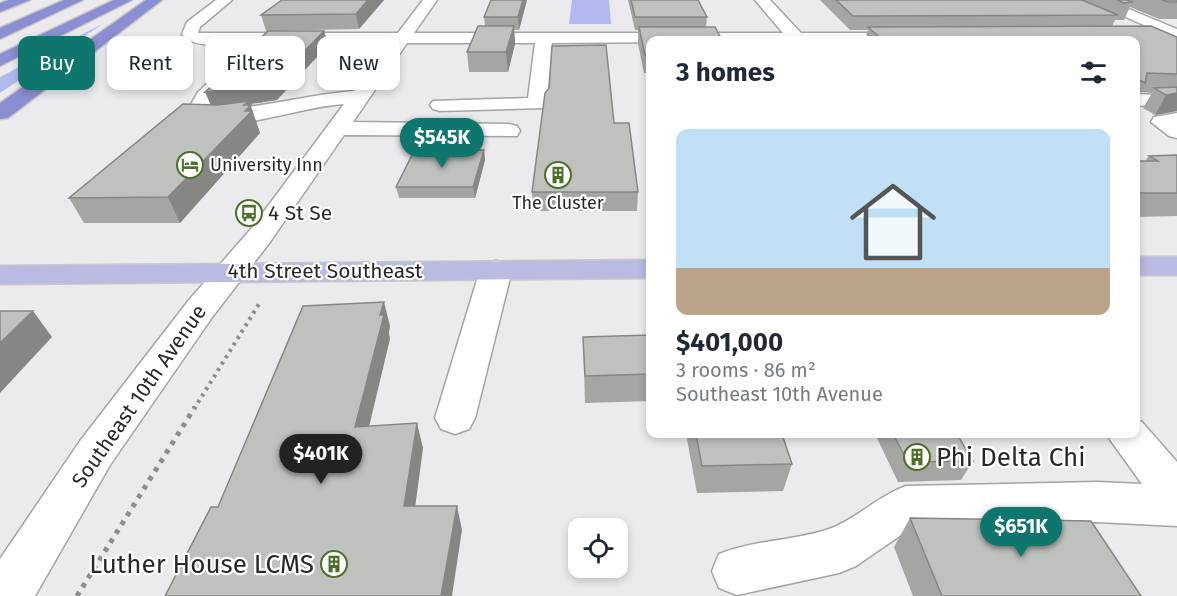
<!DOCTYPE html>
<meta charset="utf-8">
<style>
body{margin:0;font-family:"Fira Sans",sans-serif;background:#f6f6f7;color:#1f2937;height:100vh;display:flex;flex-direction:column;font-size:22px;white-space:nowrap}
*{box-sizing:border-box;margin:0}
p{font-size:20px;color:#747a83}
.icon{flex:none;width:33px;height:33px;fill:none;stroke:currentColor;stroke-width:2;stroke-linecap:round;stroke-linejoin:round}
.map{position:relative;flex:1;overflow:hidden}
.drawer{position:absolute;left:646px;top:36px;width:494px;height:402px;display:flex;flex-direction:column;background:#fff;border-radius:12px;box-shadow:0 3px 9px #0003}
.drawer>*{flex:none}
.guide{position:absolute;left:18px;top:36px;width:538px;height:54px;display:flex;gap:12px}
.fabs{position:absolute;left:568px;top:518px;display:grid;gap:12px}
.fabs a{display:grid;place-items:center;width:60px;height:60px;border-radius:12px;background:#fff;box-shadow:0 3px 9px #0003;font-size:30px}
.price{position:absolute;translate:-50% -51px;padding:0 14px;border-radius:21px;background:#0f766e;color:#fff;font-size:20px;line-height:39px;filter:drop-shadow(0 2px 3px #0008)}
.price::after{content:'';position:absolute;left:50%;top:36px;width:18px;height:14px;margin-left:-9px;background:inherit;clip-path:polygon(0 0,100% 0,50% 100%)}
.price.current{background:#222;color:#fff}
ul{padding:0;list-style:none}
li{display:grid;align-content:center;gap:12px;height:318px;padding:0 30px}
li+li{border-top:2px solid #e0e1e3}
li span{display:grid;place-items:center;height:186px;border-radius:12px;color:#555}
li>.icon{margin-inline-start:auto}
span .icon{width:108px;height:108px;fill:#fffc;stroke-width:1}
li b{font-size:26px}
h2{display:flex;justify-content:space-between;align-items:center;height:72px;padding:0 30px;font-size:26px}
.chip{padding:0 21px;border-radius:12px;background:#fff;box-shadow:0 3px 9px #0003;font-size:21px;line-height:54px}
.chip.current{background:#0f766e;color:#fff}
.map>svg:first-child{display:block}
.green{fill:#b3b8ef}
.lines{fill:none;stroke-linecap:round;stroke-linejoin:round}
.minor-casing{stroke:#a4a4a8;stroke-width:3}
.major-casing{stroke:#c7c7c8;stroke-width:3}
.highway-casing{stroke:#c7c7c8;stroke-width:3}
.path-far1{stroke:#8d8d8f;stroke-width:4;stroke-dasharray:3 4.5;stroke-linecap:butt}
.path{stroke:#8d8d8f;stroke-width:5;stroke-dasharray:4.5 6;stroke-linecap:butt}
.minor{fill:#fff;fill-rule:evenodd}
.major{fill:#b9bbe3;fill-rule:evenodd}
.highway{fill:#8b8ed0;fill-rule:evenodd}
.wall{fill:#a4a6a3}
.shaded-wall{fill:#868785}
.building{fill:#bfc1be;stroke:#868785;stroke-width:1.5}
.labels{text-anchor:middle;stroke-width:4.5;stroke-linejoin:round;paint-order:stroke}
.far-poi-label{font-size:18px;fill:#28282a;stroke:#fff;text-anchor:start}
.poi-label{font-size:21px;fill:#28282a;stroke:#fff;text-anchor:start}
.street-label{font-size:21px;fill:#28282a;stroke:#fff}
.near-poi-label{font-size:26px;fill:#28282a;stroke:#fff;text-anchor:start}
</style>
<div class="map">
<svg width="1177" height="596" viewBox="0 0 1177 596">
<rect width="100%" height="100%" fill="#ebebee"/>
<path class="green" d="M572,0H609L611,24H569Z
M104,23L0,93V77Z"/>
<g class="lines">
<defs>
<path id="minor" d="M216,0H232L200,27L198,33H398L423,0H437L414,33H783L755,0H770L801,33H911L919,38L918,40L552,43L547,104L544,108L440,111L433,109L430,105L433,101L528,98L535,43H407L353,122L509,124L517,126L520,131L517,136L344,135L270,242L213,316L110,465L35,596H0V559L80,441L189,300L250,230L344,104C298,107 234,133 190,123L185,115L198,92L251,43C232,43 194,51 182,34L187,22ZM270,43H390L354,91C305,95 258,109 208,111L214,98Z
M1088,0H1107L1177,29V40Z
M1136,94L1177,96V104L1136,106Z
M1177,113V138L1169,136L1151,122L1154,117Z
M496,261L507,263L512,270L475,418L469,429L455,434L441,429L435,418L480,270L485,263Z
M1136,420L1142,422L1177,462V526L1097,522L914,526L856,566L839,573L737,595L719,588L712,571L719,554C754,540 793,541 829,529C855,520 878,496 906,486L1097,482L1142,484L1106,434H1136Z"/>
<path id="major" d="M1136,257H1177V275H1136Z
M651,260V278L0,284V266Z"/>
<path id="highway" d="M9,0H30L0,12V3Z
M64,0H83L0,39V28Z
M114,0H132L0,66V54Z
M146,0H162L8,118L0,119V103Z"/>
</defs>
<use href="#minor" class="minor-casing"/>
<use href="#major" class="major-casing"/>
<use href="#highway" class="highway-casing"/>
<path class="path-far1" d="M194,409L259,304"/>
<path class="path" d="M77,596L195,407"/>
<use href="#minor" class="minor"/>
<use href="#major" class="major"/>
<use href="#highway" class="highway"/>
</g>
<path class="wall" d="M282,0H384L359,29L266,31L261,15Z
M491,0H527L519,30H514L515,44L508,72H469L467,52L485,26L484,17Z
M628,0H698L707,17L706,27L651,40V73H644L638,44V30H635Z
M820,0H1177V19H1159L1130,7L1124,20H1115L1112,26L1177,37V111L1155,115L1143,108L1152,93L1140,92L1136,99V40H865L868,30H850Z
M324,31L328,45L277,100L250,104L260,133L180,223H84L69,198L210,105L235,67L233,64Z
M614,123L638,192L637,211H533L532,192Z
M484,150L485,160L475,198H399L396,187Z
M1177,155V216L1136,217V161H1145L1149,156Z
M651,335V401L585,403L583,337Z
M686,434H782L792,464L783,491L697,493Z
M875,434H957L973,461L961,480L898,482Z
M910,518L1141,596H913L894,547Z"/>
<path class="shaded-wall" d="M368,0H384L359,29L356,14Z
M523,0H527L519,30L518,17Z
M514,26L515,44L508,72L506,52Z
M324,31L328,45L277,100L250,104L260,133L180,223L168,197L245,111L212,108L205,92Z
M1177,93V111L1155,115L1166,95Z
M484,150L485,160L475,198L473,187Z
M384,302L390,326L389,333L390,339L363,452L355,427L380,315Z
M33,311L52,337L0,393V343Z
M417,423L423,448L412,531L404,506Z
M457,506L462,530L452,596H441Z"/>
<path class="building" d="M282,0H368L356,14L261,15Z
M491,0H523L518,17H484Z
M631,0H698L707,17H635Z
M836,0H1082L1118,15L853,16Z
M1118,0H1127L1133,2L1123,3Z
M1162,0H1177V2H1168Z
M478,26H514L506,52H467Z
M1151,26L1177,37V74L1147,73L1145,83L1136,78V40H883L868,27Z
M639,27H715L722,40H651V55H645Z
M268,31H324L272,84L205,92L238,64H233Z
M606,45L614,123H629L638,192H532L545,93L549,88L552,46Z
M1177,87V93L1166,95L1154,88Z
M249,101L244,105H251L245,111H252L168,197L69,198L183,104L218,105Z
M484,150L473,187H396L414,151Z
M1177,155V193H1136V161H1158L1149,156Z
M384,302L380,315H384L355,427L417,423L404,506H457L441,596H165L211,507H218L303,306Z
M0,311H33L0,343Z
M651,335V374L585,376L583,337Z
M696,434H782L792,464L702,466Z
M893,434H957L973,461L908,462Z
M910,518L1091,521L1141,596H942Z"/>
<defs>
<symbol id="hotel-ring" viewBox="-11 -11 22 22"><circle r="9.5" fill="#fff" stroke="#4d7029" stroke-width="1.5"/><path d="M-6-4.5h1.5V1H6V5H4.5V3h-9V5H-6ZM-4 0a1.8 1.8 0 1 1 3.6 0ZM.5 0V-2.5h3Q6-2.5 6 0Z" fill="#4d7029"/></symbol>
<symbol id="building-ring" viewBox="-11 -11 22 22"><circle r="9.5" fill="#fff" stroke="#4d7029" stroke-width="1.5"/><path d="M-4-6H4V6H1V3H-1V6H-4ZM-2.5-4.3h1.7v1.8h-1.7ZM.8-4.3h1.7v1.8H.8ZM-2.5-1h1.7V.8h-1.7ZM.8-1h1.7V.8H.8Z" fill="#4d7029"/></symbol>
<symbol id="bus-ring" viewBox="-11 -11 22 22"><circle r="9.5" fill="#fff" stroke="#4d7029" stroke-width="1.5"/><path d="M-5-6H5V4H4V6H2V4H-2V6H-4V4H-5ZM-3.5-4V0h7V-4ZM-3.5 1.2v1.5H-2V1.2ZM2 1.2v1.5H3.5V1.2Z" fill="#4d7029"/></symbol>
</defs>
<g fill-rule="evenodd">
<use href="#hotel-ring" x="175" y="150" width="30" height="30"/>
<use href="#building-ring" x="543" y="160" width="30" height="30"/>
<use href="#bus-ring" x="234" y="198" width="30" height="30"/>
<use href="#building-ring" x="902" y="442" width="30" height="30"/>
<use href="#building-ring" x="319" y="549" width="30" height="30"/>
</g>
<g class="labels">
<g class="far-poi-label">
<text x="210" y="171">University Inn</text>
<text x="558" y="209" text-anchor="middle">The Cluster</text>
</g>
<g class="poi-label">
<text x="268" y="220">4 St Se</text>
</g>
<g class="street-label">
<text x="325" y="278">4th Street Southeast</text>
<text transform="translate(139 396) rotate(-55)" y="7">Southeast 10th Avenue</text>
</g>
<g class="near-poi-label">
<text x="936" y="466">Phi Delta Chi</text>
<text x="314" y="573" text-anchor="end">Luther House LCMS</text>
</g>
</g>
</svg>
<div class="fabs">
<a><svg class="icon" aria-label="locate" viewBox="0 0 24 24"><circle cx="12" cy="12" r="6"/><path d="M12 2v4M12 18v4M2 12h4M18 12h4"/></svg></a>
</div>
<b class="price" style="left:442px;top:169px">$545K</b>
<b class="price current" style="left:321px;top:485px">$401K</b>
<b class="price" style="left:1021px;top:558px">$651K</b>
<div class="guide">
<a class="chip current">Buy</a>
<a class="chip">Rent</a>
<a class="chip">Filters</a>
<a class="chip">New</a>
</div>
<section class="drawer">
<h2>3 homes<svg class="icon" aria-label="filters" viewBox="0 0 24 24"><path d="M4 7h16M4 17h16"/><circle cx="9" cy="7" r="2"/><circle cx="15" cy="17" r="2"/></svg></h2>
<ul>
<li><span style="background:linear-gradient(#bfe0f5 75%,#b9a48a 0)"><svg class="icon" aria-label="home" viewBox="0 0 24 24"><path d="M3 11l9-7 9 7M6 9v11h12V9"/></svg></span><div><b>$401,000</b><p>3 rooms · 86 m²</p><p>Southeast 10th Avenue</p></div></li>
</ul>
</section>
</div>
